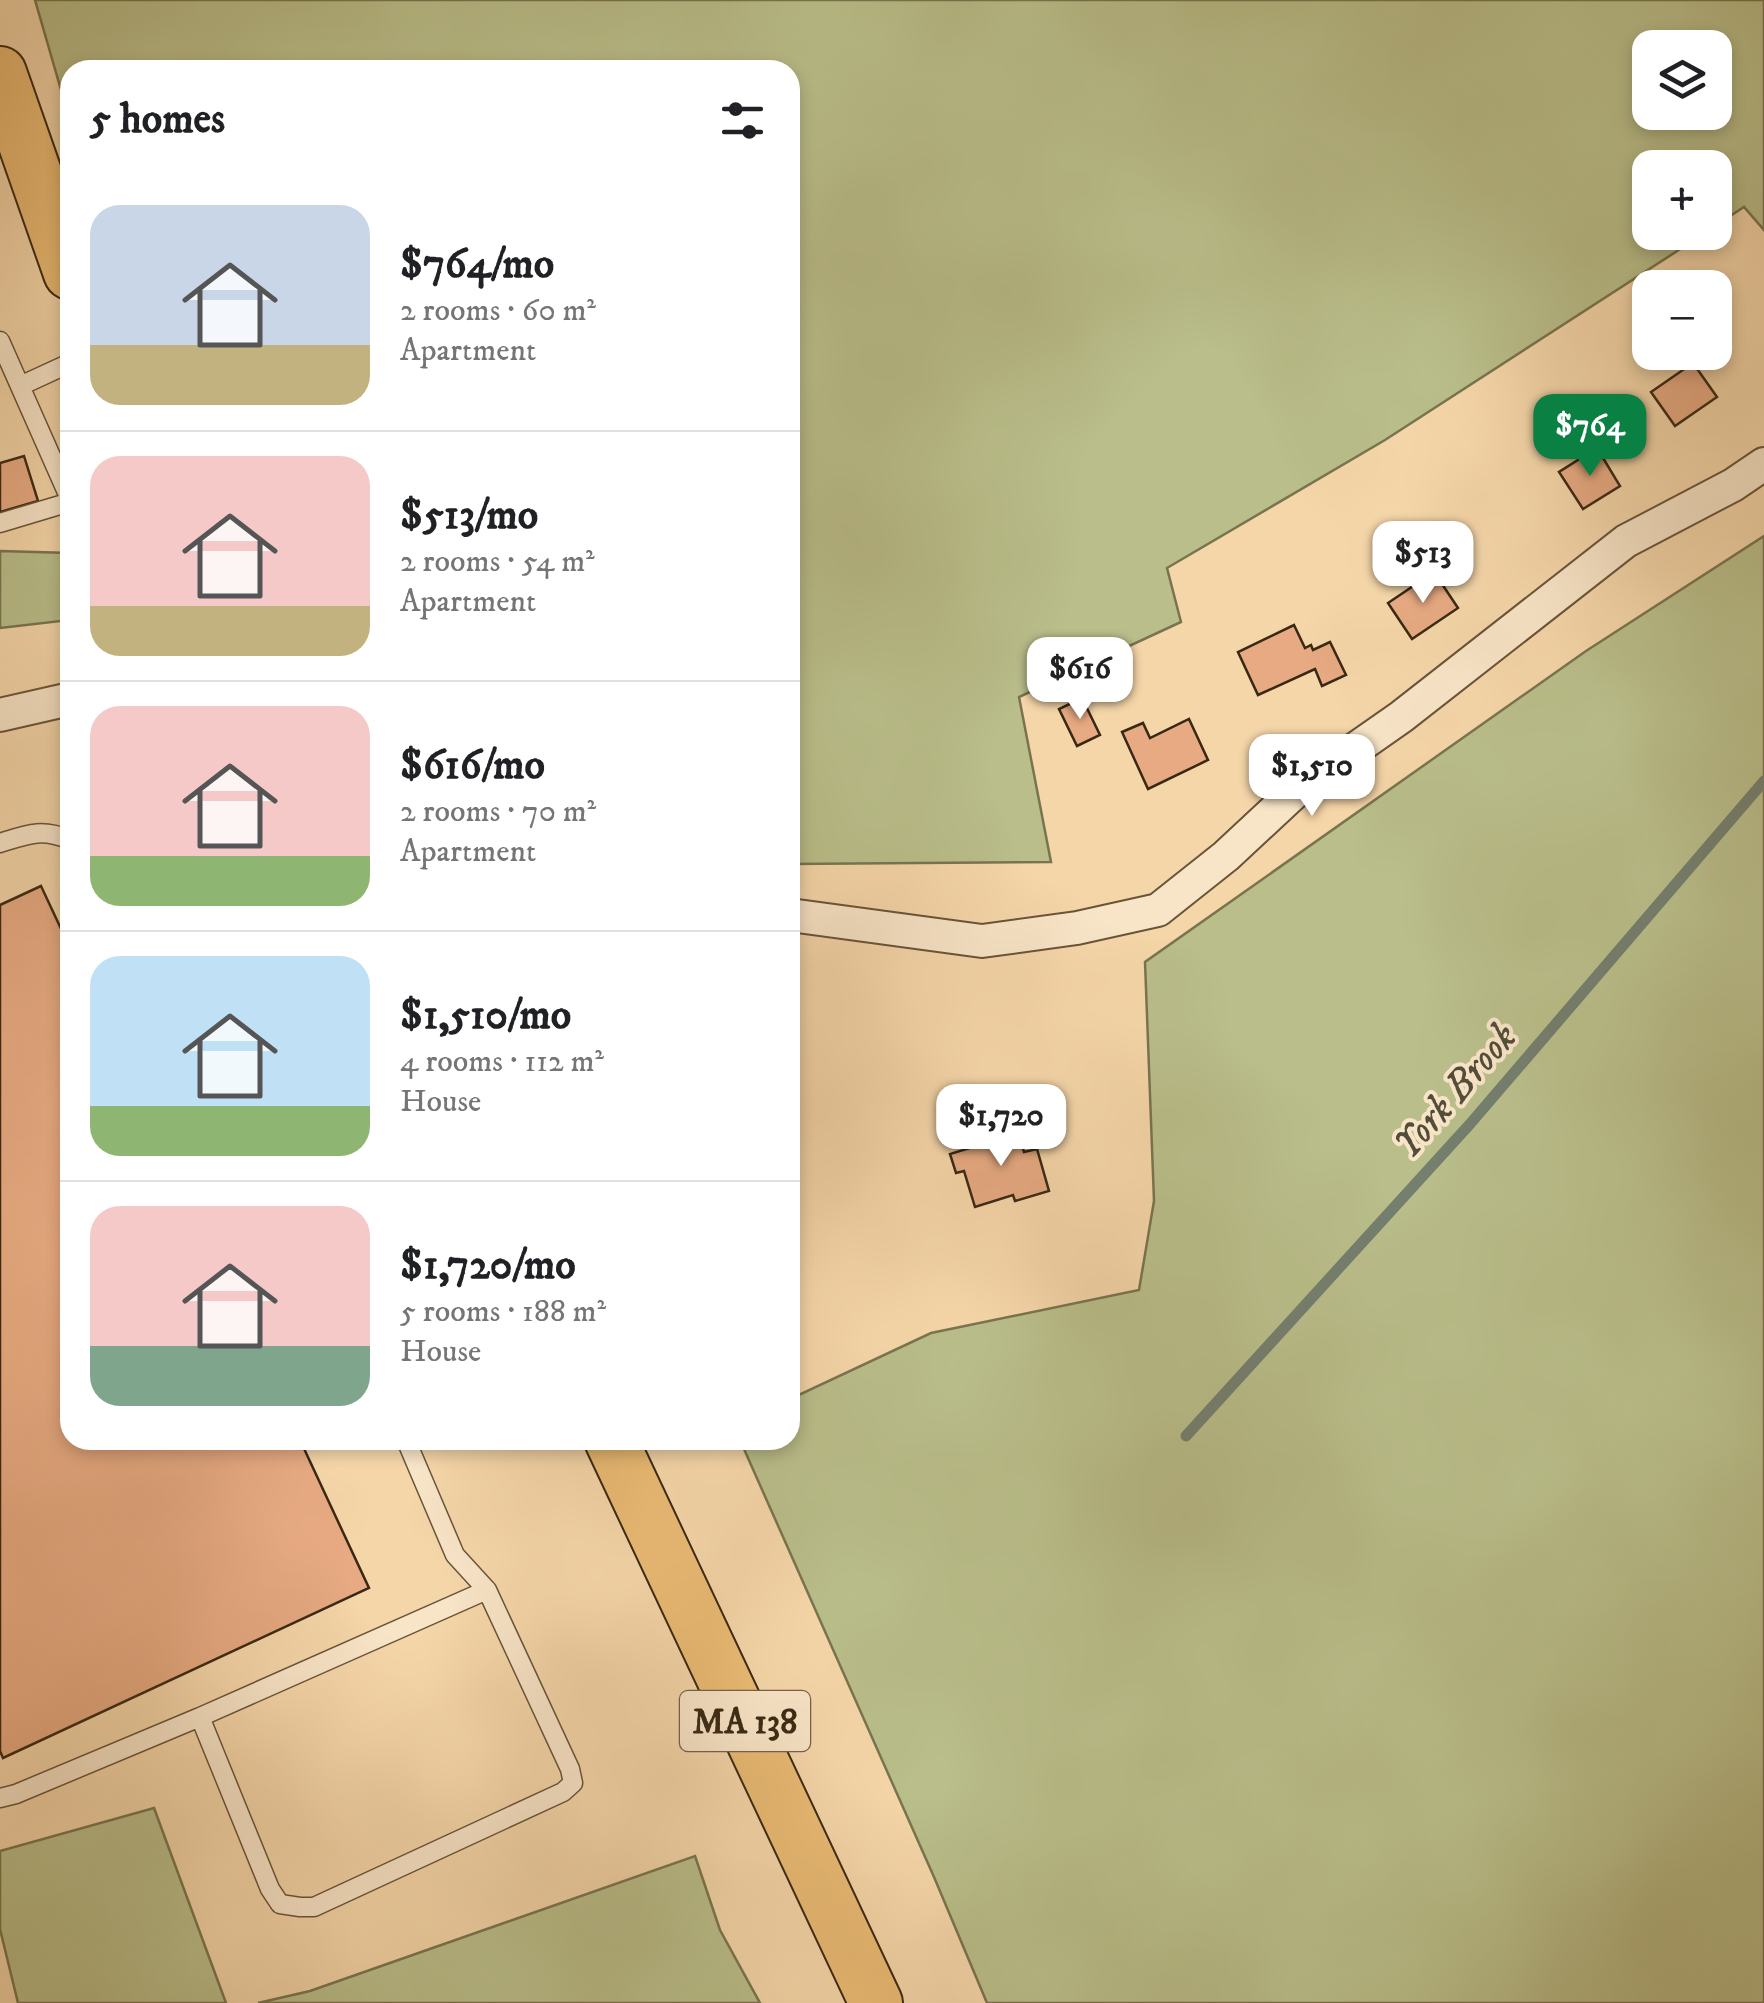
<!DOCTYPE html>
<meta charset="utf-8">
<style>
body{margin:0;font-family:"IM FELL DW Pica",serif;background:#f2f2f2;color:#202124;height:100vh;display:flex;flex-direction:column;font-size:38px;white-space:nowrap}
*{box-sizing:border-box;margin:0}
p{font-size:32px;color:#757577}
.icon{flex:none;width:55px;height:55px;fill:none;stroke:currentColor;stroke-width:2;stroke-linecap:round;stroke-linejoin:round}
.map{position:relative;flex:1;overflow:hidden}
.side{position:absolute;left:60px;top:60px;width:740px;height:1390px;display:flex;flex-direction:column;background:#fff;border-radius:30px;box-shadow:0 5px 15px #0003}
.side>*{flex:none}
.controls{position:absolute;left:1632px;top:30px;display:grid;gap:20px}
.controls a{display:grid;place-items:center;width:100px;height:100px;border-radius:20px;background:#fff;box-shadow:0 5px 15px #0003;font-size:50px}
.price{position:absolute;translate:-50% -85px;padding:0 22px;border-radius:20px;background:#fff;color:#222;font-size:32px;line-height:65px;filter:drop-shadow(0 2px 5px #0008)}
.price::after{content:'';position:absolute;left:50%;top:60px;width:30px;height:22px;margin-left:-15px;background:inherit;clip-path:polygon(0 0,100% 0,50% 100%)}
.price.on{background:#0b8043;color:#fff}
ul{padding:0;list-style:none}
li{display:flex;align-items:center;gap:30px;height:250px;padding:0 30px}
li+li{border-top:2px solid #e0e0e0}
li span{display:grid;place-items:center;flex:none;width:280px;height:200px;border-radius:30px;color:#555}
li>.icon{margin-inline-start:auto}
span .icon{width:120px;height:120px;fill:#fffc;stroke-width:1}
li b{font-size:42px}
h2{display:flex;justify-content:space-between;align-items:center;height:120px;padding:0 30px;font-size:42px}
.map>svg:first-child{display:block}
.green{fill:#b9be8a;stroke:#79744f;stroke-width:2.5;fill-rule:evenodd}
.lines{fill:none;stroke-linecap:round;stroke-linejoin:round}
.stream{stroke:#747f6f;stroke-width:11}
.building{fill:#e7aa82;stroke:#392914;stroke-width:2.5}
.service-casing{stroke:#685439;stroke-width:21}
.minor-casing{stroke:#685439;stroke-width:36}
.primary-casing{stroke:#392914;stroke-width:56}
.service{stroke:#f8e4c7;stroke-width:18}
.minor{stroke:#f8e4c7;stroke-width:32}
.primary{stroke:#eabb74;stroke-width:52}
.labels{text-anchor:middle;stroke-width:8;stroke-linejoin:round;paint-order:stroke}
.shield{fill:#f8e4c7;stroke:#72614a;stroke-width:2.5}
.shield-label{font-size:35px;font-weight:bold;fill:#392914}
.water-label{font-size:40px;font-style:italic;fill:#524d3a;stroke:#f8e4c7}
</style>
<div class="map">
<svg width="1764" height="2003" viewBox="0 0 1764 2003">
<rect width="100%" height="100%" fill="#f5d6a9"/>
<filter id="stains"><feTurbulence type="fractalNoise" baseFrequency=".002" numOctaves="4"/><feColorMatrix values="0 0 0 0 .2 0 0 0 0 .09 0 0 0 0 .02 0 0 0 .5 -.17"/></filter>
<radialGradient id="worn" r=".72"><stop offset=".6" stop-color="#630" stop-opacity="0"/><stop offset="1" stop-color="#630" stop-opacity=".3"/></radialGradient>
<path class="green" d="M35,0H1764V230L1744,207L1715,226V168H1650V232L1705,233L1385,440L1167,568L1181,622L1019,697L1051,862L790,864V70H70V121ZM1650,48H1715V112H1650Z
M1764,536V2003H987L934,1877L740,1440H790V1399L931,1333L1139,1290L1154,1201L1145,962L1586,651Z
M0,551L70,553V620L0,628Z
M154,1808L226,2003H18L0,1929V1851Z
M695,1856L720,1930L760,2003H258L310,1991Z"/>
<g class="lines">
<path class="stream" d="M1186,1436L1470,1124L1764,781"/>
</g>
<path class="building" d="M1693,363L1717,397L1675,426L1651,392Z
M1597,448L1620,486L1583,509L1559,472Z
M24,456L38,501L0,512V463Z
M1434,572L1458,608L1412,639L1388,603Z
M1294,625L1305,648L1311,645L1313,650L1330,642L1346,675L1322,686L1315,669L1258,695L1238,652Z
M1082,698L1100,735L1077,746L1059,709Z
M1189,719L1208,760L1148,789L1122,732L1143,723L1150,738Z
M41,886L70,948V1440H300L369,1588L3,1758L0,1751V905Z
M1016,1126L1024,1152L1037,1149L1049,1191L1015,1201L1013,1195L975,1207L964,1171L956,1173L950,1154L996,1140L994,1132Z"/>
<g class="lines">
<defs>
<path id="service" d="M0,341L70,499
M20,386L70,363
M0,523L70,502
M0,843C28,834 42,828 70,840
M200,1717L487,1590
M0,1798L16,1794L200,1717L270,1889L280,1904L300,1907H314L563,1792L573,1783L570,1769L487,1590L455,1555L406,1440"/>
<path id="minor" d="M0,715L70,699
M790,915L982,941L1077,928L1158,910L1226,856L1298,789L1401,717L1626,541L1733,485L1764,464"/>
<path id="primary" d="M0,73L70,273
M611,1440L876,2003"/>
</defs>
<use href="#service" class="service-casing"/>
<use href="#minor" class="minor-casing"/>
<use href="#primary" class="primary-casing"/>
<use href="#service" class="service"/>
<use href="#minor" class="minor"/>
<use href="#primary" class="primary"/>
</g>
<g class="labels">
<rect class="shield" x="680" y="1691" width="130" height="60" rx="8"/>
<g class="shield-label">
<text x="745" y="1733">MA 138</text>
</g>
<g class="water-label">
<text transform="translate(1454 1090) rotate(-49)" y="14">York Brook</text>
</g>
</g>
<rect width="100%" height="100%" filter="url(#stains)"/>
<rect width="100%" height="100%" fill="url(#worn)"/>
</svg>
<div class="controls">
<a><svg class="icon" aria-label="layers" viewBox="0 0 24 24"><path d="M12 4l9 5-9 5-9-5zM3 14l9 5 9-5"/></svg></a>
<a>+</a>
<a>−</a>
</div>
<b class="price on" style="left:1590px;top:479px">$764</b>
<b class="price" style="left:1423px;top:606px">$513</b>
<b class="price" style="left:1080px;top:722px">$616</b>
<b class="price" style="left:1312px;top:819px">$1,510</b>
<b class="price" style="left:1001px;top:1169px">$1,720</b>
<section class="side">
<h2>5 homes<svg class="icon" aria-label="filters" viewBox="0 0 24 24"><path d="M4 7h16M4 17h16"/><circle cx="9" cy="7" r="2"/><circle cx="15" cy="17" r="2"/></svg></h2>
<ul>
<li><span style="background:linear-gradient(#c9d6e8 70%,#c2b280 0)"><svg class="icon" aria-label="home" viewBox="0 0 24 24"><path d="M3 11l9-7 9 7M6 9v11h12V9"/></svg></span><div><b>$764/mo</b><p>2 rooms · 60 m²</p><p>Apartment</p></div></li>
<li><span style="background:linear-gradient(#f6c9c9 75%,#c2b280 0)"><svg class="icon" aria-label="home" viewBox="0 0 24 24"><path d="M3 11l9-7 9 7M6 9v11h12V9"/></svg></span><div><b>$513/mo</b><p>2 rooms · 54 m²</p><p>Apartment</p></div></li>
<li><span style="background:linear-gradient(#f6c9c9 75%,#8fb573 0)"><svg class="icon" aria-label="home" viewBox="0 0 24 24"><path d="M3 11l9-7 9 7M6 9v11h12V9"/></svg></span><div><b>$616/mo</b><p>2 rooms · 70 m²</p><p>Apartment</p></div></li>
<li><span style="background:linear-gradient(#bfe0f5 75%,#8fb573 0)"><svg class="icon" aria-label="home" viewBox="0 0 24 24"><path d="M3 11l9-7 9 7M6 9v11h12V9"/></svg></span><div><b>$1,510/mo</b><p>4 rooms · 112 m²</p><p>House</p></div></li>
<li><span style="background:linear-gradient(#f6c9c9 70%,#7fa58c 0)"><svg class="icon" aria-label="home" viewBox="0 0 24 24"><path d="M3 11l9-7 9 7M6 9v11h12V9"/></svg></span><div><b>$1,720/mo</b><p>5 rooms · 188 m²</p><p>House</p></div></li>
</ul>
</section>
</div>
